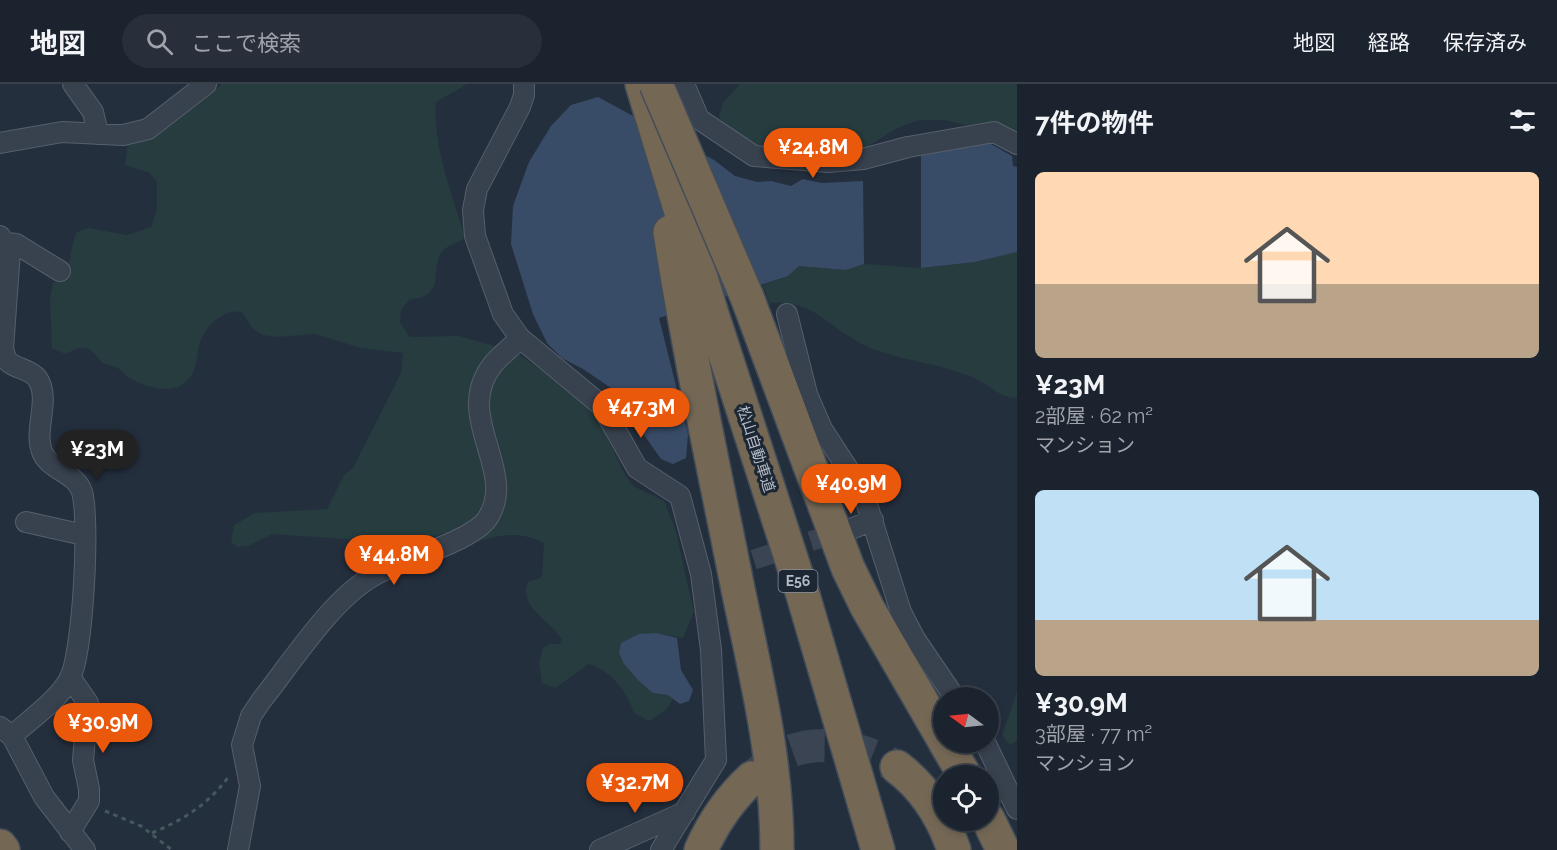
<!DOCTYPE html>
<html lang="ja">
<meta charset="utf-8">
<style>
body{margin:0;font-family:Raleway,"Noto Sans JP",sans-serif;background:#282f3a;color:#f1f3f6;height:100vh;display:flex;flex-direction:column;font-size:22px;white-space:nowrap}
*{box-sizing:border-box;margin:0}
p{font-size:20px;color:#a0a4aa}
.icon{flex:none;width:33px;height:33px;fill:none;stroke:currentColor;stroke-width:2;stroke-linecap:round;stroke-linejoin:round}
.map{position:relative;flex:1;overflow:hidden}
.side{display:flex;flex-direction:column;background:#1b232e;width:540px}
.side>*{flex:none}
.needle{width:39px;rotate:285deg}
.buttons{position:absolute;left:933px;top:603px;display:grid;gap:12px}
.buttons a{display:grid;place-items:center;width:66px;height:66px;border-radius:50%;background:#1b232e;box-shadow:0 3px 9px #0003,0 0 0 2px #39404a;font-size:30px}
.price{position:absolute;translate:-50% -51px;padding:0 14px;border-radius:21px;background:#ea580c;color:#fff;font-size:20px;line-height:39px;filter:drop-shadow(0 2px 3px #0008)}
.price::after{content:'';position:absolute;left:50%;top:36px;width:18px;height:14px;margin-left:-9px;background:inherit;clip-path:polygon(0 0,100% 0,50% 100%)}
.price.current{background:#222;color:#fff}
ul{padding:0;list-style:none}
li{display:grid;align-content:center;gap:12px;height:318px;padding:0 18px}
li span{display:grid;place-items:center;height:186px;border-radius:9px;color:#555}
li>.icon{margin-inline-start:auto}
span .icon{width:108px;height:108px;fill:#fffc;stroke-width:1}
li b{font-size:26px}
h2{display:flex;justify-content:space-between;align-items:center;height:72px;padding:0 18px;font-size:26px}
header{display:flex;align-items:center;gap:36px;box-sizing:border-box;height:84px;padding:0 30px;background:#1b232e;border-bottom:2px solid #39404a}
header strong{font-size:28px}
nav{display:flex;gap:33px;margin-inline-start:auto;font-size:21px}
.search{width:420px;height:54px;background:#282f3a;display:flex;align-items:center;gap:15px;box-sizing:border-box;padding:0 21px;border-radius:33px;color:#a0a4aa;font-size:22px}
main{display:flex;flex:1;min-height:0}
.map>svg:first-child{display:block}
.green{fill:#263c3f}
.water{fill:#394c67}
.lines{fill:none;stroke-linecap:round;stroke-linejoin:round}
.minor-tunnel{stroke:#3a4453;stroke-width:20;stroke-dasharray:20 10;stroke-linecap:butt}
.motorway-tunnel{stroke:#3a4453;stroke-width:33;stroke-dasharray:33 16;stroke-linecap:butt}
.minor-casing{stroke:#565f6c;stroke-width:22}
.motorway-casing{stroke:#434c59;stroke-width:36}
.path{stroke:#44595c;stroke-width:3;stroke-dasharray:4.5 4.5;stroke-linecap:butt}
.minor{stroke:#38414e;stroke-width:20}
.motorway{stroke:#746855;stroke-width:33}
.motorway-bridge-casing{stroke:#434c59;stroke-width:36;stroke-linecap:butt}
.motorway-bridge{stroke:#746855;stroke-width:33}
.labels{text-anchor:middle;stroke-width:6;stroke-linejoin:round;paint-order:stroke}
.shield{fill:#1d2633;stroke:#878f9c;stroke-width:1.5}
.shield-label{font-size:14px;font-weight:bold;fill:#b4bcc9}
.street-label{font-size:15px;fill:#b4bcc9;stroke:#1d2633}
</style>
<header>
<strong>地図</strong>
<div class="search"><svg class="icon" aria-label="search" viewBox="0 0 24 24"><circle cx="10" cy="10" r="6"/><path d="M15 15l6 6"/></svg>ここで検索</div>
<nav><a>地図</a><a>経路</a><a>保存済み</a></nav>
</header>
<main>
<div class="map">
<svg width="1017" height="766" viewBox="0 0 1017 766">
<rect width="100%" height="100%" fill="#242f3e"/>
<path class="green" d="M222,0H467L436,18C433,66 452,108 465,153C458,160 447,160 441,169C430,185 447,213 410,215L401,226L400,238L410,253L458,252L514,267L578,312L597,332L623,387L633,402L664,417L675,444L694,528L683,554L657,549L624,580L653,609L668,611L673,615L666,626L649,637L634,629C627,607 611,587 589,580L555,604L542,599L539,579L543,564L550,560H560L562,556C552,536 518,525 528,498L542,493L544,459C525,449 504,449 484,456L469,443L399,461L369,462L346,455L272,450L248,462L238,463L231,458L234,441L255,429L327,425L344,391L353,384L401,289L403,269L361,264L315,250L276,253L263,251L252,244L242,228C223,224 203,244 199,262C196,278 196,293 180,302C166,309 143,302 131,295C125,292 122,286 116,283C112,281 107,282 103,279C99,275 95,269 90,266C82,260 72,267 65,270L52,264L50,214L53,199C75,189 67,167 77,148L88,144L127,151L151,143L157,125V98L150,89L125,81L128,57L174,37Z
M740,0H1017V51L993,39L964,41L945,36H920L899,43L865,64L826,68L756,63L723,40L719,32L723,19Z
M1017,168V314C1002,315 992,303 980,297C945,279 896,277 862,260C825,241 815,216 769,219L763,201L788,192L799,182L846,186L864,180L921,184L975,178Z
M1017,608V657L1010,661L1002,651Z"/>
<path class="water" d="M598,13L714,76L735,92L757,98L771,97L791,102L803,95L822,99L863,97L864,180L846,186L799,182L788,192L659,234L688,350L686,374L673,380L661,375L611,304L583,285L562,274L547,259L533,230L511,160L513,122L529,78L551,42L571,21Z
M989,59L1012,72L1013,82L1017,83V168L975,178L921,184V71Z
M657,549L677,554L681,586L693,606L689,617L680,620L668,611L653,609L639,597L624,580L619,569L621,559L639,550Z"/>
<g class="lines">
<path class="minor-tunnel" d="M725,485L845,446"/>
<path class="motorway-tunnel" d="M752,694C760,687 768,679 777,674C814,651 862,663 897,683"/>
<defs>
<path id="minor" d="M73,0L93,28L98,50
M524,0V11L520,23L477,105L473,126L475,152L503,230L520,254L602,322L637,384L680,412L701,490L711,566L716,676L661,766
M684,0L699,35
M663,11L754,72L828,78L863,75L908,63L994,48L1017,60
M0,59L62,48L123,51L148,45L206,0
M0,152L10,167L3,265L6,275C13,285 29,284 37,294C52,315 32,347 43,370C52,387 76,389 82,408C90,436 83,568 70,594C58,617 30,635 12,652
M7,159L16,160L60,187
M787,230L807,310L822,345L863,408L901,528L915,555L955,614
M26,438L84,451
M851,445L873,436
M0,643L12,652L44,713L85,766
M985,658L1017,725
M70,748L89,717V705L83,676L88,619L70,593
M238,766L250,702L242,661L251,632L261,617C292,578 331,516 373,492C402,475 476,457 489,432C517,384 451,331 494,279C502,270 512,263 520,254
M600,766L685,728"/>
<path id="motorway" d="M642,0L712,230L803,511L878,766
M670,148C689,270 715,390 739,510C757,595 777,679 777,766
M747,213L848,484L867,523L944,656
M945,658L965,692
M897,683C925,704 943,733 954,766
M988,735L1003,766
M0,762L3,766
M701,766C713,739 730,714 752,694"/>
</defs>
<use href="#minor" class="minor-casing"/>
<use href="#motorway" class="motorway-casing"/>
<path class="path" d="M105,727L141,742L172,766
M152,749C183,736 209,720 229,692"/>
<use href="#minor" class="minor"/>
<use href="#motorway" class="motorway"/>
<defs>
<path id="motorway-bridge" d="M656,0L747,213"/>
</defs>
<use href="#motorway-bridge" class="motorway-bridge-casing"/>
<use href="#motorway-bridge" class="motorway-bridge"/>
</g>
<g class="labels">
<rect class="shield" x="778.5" y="486" width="39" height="22" rx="4.5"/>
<g class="shield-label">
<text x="798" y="502">E56</text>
</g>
<g class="street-label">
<text transform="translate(756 365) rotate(72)" y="5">松山自動車道</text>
</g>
</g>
</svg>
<div class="buttons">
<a><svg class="needle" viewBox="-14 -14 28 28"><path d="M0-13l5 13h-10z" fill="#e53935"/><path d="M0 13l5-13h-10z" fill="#a0a4aa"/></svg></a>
<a><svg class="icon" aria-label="locate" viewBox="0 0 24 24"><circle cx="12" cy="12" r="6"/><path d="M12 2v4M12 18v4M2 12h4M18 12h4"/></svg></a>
</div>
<b class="price" style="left:813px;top:95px">¥24.8M</b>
<b class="price" style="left:641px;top:355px">¥47.3M</b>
<b class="price current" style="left:97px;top:397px">¥23M</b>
<b class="price" style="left:851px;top:431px">¥40.9M</b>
<b class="price" style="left:394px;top:502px">¥44.8M</b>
<b class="price" style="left:103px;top:670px">¥30.9M</b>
<b class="price" style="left:635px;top:730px">¥32.7M</b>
</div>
<section class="side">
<h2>7件の物件<svg class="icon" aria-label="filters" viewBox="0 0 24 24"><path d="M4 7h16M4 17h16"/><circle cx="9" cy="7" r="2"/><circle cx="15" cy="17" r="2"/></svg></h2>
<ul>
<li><span style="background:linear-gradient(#ffd9b3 60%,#b9a48a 0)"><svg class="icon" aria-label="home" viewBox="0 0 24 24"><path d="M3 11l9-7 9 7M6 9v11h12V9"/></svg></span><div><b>¥23M</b><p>2部屋 · 62 m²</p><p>マンション</p></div></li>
<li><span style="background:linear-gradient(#bfe0f5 70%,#b9a48a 0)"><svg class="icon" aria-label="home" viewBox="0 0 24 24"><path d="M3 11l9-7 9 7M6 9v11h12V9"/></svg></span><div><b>¥30.9M</b><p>3部屋 · 77 m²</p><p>マンション</p></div></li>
</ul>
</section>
</main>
